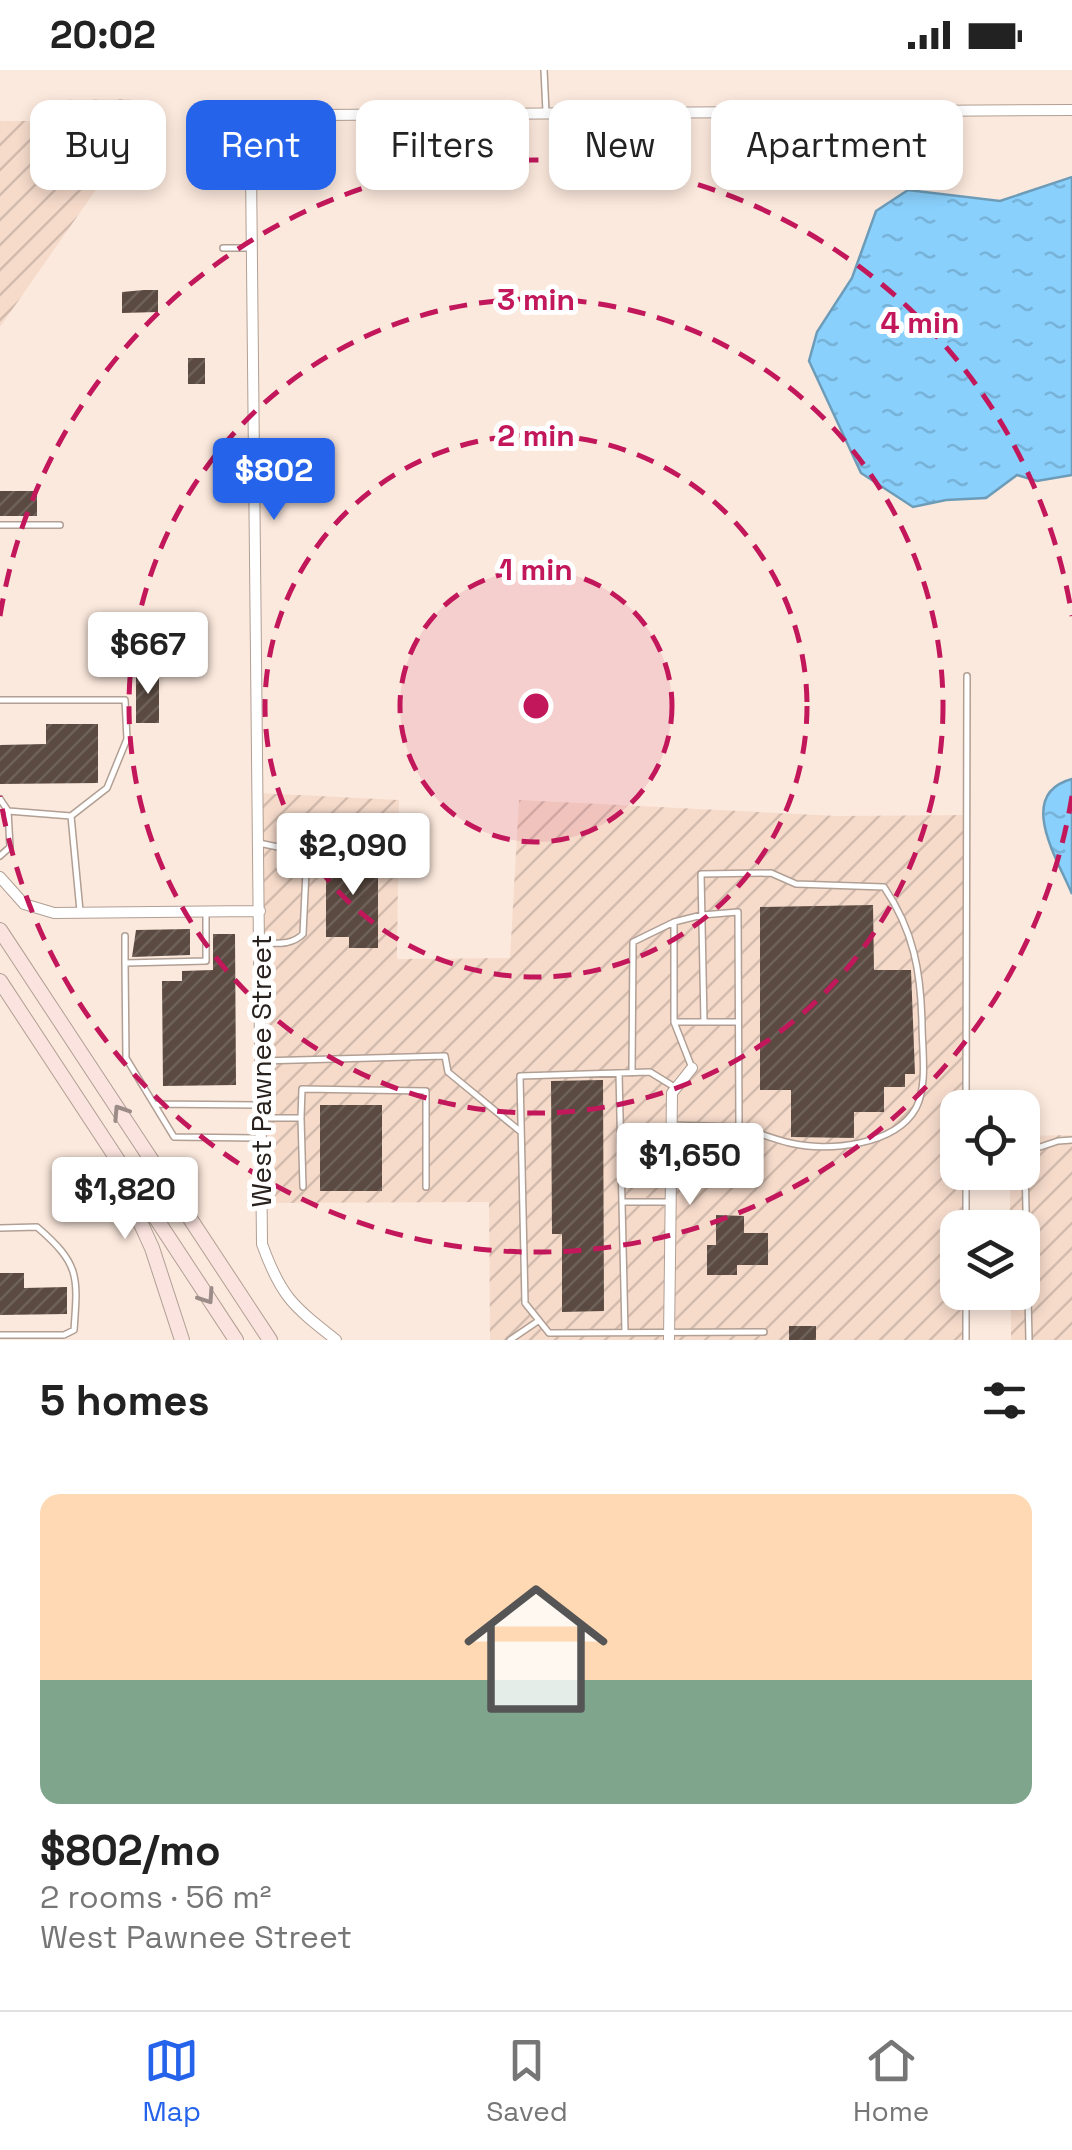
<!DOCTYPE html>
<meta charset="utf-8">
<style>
body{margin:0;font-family:"Space Grotesk",sans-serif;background:#f2f2f2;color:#222;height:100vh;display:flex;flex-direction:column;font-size:38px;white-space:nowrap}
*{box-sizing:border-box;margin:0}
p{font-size:32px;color:#767676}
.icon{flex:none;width:55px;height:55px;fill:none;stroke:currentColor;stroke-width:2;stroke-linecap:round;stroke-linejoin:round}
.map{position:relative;height:1270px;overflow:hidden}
.sheet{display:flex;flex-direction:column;background:#fff;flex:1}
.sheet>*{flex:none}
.guide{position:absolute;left:30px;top:30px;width:1012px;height:90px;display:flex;gap:20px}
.buttons{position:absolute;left:940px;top:1020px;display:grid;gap:20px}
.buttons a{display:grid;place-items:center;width:100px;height:100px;border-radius:20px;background:#fff;box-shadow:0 5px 15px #0003;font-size:50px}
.price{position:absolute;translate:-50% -85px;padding:0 22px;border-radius:10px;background:#fff;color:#222;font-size:32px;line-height:65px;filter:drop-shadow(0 2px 5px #0008)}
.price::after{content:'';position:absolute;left:50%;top:60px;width:30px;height:22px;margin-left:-15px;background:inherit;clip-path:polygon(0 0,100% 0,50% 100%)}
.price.selected{background:#2563eb;color:#fff}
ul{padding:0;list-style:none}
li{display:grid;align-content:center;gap:20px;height:530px;padding:0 40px}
li span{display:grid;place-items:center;height:310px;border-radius:20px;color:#555}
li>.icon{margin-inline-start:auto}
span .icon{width:180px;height:180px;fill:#fffc;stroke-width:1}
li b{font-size:42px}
h2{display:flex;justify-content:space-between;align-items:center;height:120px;padding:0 40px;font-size:42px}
.tag{padding:0 35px;border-radius:20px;background:#fff;box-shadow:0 5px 15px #0003;font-size:35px;line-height:90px}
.tag.selected{background:#2563eb;color:#fff}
.status{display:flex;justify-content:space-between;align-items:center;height:70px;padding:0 50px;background:#fff;direction:ltr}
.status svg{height:28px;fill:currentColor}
.dock{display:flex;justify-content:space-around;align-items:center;height:140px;border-top:2px solid #e0e0e0;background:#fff;font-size:28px;color:#767676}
.dock a{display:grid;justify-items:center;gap:5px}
.dock .selected{color:#2563eb}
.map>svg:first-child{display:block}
.industrial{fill:url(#industrial-furrows)}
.water{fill:url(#water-ripples);stroke:#6d9cb9;stroke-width:2.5}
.building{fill:url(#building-hatch)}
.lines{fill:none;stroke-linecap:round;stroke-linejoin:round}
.service-casing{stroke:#b19f94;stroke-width:8}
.minor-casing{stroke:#b19f94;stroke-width:12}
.secondary-casing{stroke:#b19f94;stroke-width:16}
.service{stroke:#fff;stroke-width:5}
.minor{stroke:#fff;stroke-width:10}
.secondary{stroke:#fbe3df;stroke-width:14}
.oneway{stroke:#9c8c88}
.ring{fill:none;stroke:#c2185b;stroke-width:5;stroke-dasharray:18 12}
.labels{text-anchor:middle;stroke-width:10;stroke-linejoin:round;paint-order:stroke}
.street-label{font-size:28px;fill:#28211d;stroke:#fff}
.centre{fill:#c2185b;stroke:#fff;stroke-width:5}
.ring-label{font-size:30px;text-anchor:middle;font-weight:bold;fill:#c2185b;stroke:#fff;stroke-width:10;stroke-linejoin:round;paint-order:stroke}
</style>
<div class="status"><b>20:02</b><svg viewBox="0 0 49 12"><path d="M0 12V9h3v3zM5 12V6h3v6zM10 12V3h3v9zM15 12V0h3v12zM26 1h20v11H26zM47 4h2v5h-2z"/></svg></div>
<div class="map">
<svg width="1072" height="1270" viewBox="0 0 1072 1270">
<defs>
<pattern id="industrial-furrows" width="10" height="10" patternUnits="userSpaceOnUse" patternTransform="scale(2.5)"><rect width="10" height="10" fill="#f6dbcb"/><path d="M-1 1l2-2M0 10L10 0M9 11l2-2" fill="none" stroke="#d3bcae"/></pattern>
<pattern id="water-ripples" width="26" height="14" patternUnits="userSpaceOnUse" patternTransform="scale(2.5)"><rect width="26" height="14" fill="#8ad0fc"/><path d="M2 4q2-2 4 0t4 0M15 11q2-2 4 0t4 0" fill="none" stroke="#77b2d8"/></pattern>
<pattern id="building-hatch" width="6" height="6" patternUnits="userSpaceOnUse" patternTransform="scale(2.5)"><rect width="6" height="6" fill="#5a4a41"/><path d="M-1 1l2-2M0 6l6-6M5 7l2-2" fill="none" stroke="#6e6159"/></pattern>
</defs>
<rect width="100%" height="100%" fill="#fce9dd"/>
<path class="industrial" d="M131,29L130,71L0,257V51H49L51,30Z
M258,723L399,730L397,889L510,888L519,730L837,746L967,745L966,1037L958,1038V1102L966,1103V1157L958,1158V1222L966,1223V1270H490L489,1132L261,1133Z
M1072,1065V1270H1011V1223L1022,1222V1158L1010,1157V1103L1022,1102L1023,1066Z"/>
<path class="water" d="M1072,107V405L1037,411L1017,405L986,428L946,430L913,437L861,403L809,291L817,262L852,208L876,141L908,120L1000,131Z
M1072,709V824C1058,790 1015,724 1072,709Z"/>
<path class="building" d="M45,32H123V53H45Z
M144,220H158V242L122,243V222Z
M188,288H205V314H188Z
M0,421H37V446H0Z
M136,601H159V653H136Z
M46,654H98V713L0,714V675L46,674Z
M326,783H378V878H349V867H326Z
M873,835L874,900H911L915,1004H905V1017H884V1042H854V1068L791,1067V1020H760V837Z
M190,859V885L132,887L136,860Z
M213,864H235L236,1015L163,1016L162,911H182V901L213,900Z
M603,1010L604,1241L562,1242V1164H552L551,1011Z
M320,1035H382V1121H320Z
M716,1145L744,1146V1163H768V1195H737V1205H707V1175H716Z
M0,1203H24V1218L67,1217V1244L0,1245Z
M789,1256H816V1270H789Z"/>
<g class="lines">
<defs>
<path id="service" d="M544,0L546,42
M223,178H250
M0,455H60
M0,630H125L127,669L107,718L71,746
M0,729L8,741
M259,773L292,780L304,789L306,801L303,864C291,876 276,873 260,873
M0,786L10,777L8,741L71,746L80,841
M206,842V891L125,893L126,988L174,1067L258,1068
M125,866V893
M674,952H704
M738,952H704L701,804L771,803L796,814L884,817C914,861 921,903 922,954C922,979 928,1015 916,1038C895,1076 827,1082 790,1073C773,1069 756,1062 739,1057
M260,991L445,986L448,1002L521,1062
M619,1003L625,1262
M632,1003L633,872L674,852
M676,1018L650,1002L520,1006L525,1233L549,1263L764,1262
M154,1034L260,1035
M966,1038L967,606
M263,1048H301L303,1117
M301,1048L302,1019L426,1021V1117
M671,1055L739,1057L738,842L702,845L674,852V952L692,998
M622,1132H669
M0,1158L37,1157C80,1194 78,1206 74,1260L64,1265H0
M966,1158V1102
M510,1270L538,1251
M966,1270V1222
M1029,1270L1025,1095L1028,1081L1058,1071L1072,1070"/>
<path id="minor" d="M0,807L24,834L54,843L260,841
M336,1270C293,1236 281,1227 262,1174L251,97C257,49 275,47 318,45L1072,40
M669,1270L672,1023L692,998"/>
<path id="secondary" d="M0,860L270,1270
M0,911L236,1270
M120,1108L152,1178L182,1270"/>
</defs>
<use href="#service" class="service-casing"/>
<use href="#minor" class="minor-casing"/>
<use href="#secondary" class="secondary-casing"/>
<use href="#service" class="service"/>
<use href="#minor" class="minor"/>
<use href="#secondary" class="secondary"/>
</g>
<defs><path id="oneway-chevron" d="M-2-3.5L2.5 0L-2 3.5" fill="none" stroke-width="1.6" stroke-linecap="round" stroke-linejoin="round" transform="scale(2.5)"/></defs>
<g class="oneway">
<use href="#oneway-chevron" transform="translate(120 1042) rotate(-123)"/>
<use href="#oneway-chevron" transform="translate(207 1227) rotate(56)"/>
</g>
<circle cx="536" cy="636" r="136" fill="#c2185b" fill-opacity=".12"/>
<g class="ring">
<circle cx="536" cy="636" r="136"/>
<circle cx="536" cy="636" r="271"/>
<circle cx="536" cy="636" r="407"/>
<path d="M1072 726A543 543 0 0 1 0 726M0 546A543 543 0 0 1 1072 546"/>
</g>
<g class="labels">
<g class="street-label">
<text transform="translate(261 1001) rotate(-90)" y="10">West Pawnee Street</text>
</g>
</g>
<circle cx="536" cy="636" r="15" class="centre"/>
<g class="ring-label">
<text x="536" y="240">3 min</text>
<text x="920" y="263">4 min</text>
<text x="536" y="376">2 min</text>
<text x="536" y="510">1 min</text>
</g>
</svg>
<div class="buttons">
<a><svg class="icon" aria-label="locate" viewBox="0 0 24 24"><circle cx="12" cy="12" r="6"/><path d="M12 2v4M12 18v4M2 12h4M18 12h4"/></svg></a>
<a><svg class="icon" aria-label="layers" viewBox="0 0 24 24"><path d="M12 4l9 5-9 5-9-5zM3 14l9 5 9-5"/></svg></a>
</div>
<b class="price selected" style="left:274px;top:453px">$802</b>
<b class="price" style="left:148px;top:627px">$667</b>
<b class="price" style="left:353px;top:828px">$2,090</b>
<b class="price" style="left:690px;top:1138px">$1,650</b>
<b class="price" style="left:125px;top:1172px">$1,820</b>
<div class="guide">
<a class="tag">Buy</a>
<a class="tag selected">Rent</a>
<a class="tag">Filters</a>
<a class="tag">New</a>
<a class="tag">Apartment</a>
</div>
</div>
<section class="sheet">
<h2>5 homes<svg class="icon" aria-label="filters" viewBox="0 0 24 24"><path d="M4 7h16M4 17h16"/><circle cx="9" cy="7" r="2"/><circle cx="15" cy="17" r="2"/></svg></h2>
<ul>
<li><span style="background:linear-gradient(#ffd9b3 60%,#7fa58c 0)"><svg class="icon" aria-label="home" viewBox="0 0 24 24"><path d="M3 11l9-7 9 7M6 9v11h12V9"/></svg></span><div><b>$802/mo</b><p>2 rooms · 56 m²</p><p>West Pawnee Street</p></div></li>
</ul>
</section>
<nav class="dock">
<a class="selected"><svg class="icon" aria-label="map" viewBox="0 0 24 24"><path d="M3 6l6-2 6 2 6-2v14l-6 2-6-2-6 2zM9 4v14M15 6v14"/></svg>Map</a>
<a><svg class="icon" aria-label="saved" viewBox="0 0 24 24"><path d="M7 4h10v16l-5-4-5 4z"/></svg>Saved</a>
<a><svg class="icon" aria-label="home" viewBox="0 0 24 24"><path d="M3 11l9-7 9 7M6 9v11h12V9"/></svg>Home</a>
</nav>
